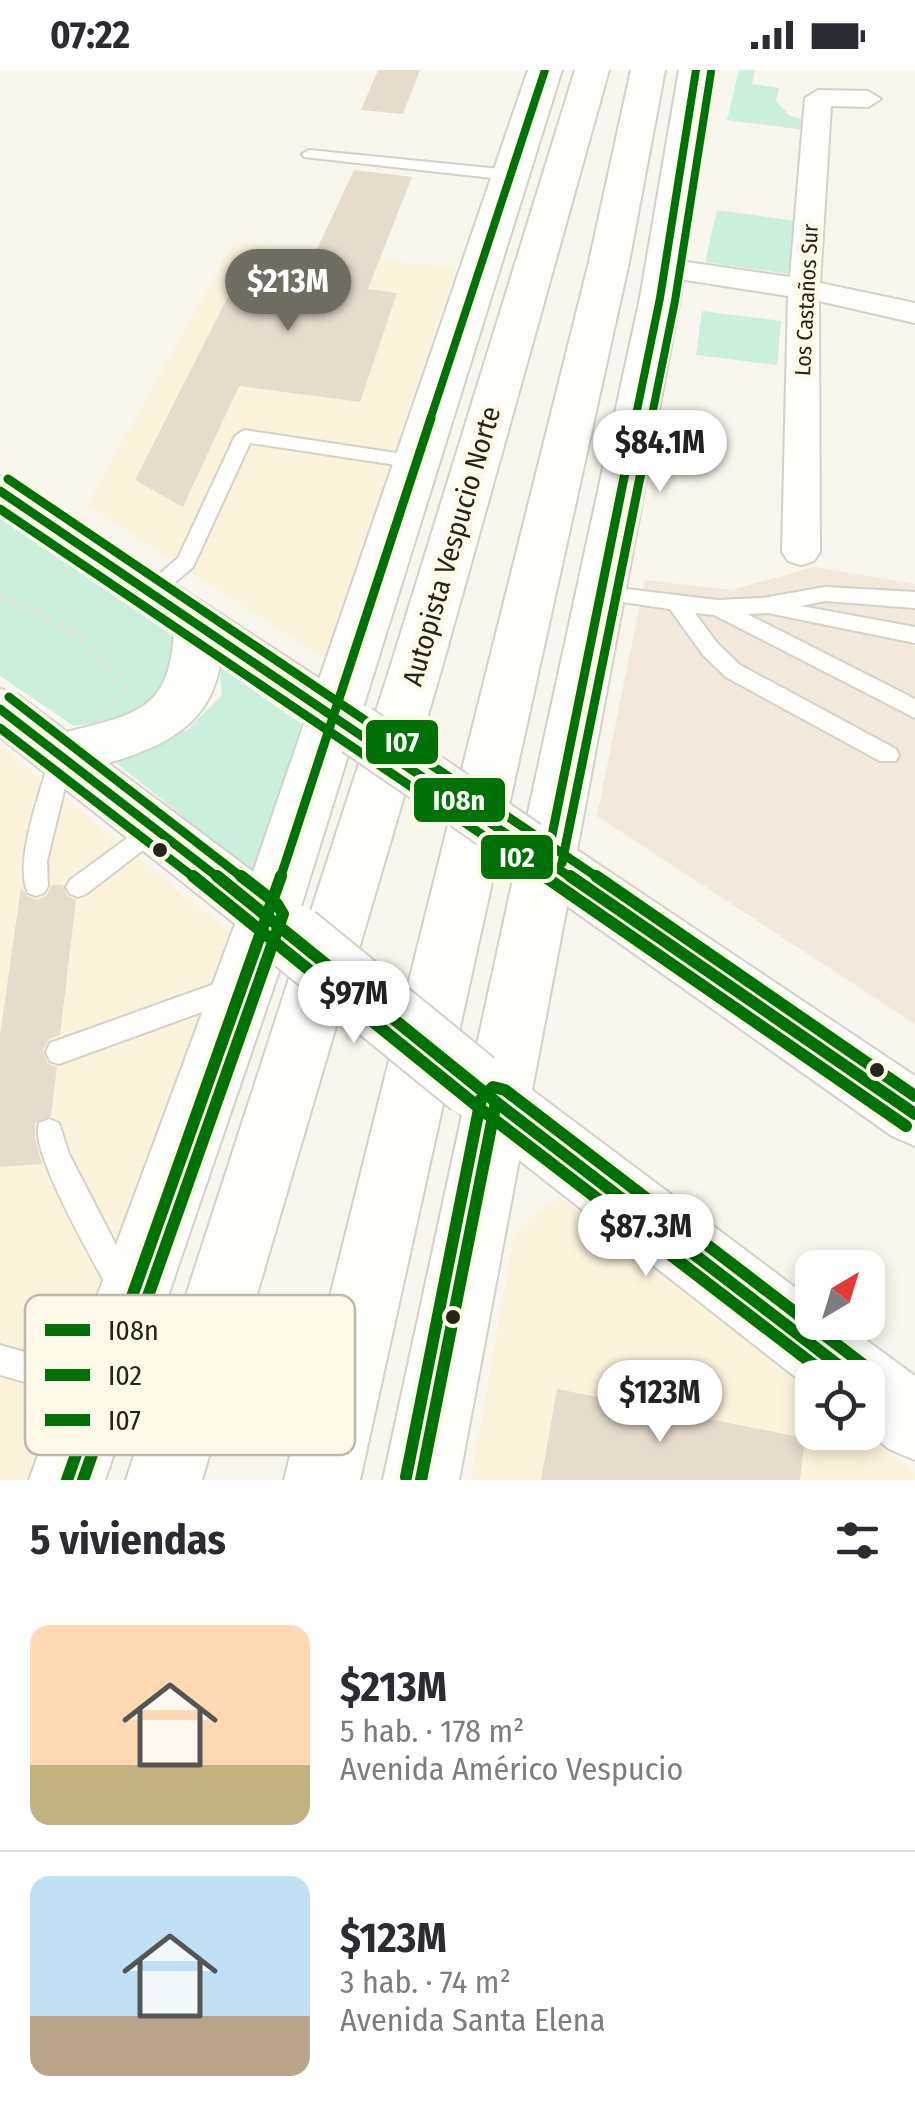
<!DOCTYPE html>
<html lang="es">
<meta charset="utf-8">
<style>
body{margin:0;font-family:"Fira Sans Condensed",sans-serif;background:#f2f2f3;color:#2b2b33;height:100vh;display:flex;flex-direction:column;font-size:38px;white-space:nowrap}
*{box-sizing:border-box;margin:0}
p{font-size:32px;color:#7c7c81}
.icon{flex:none;width:55px;height:55px;fill:none;stroke:currentColor;stroke-width:2;stroke-linecap:round;stroke-linejoin:round}
.map{position:relative;height:1410px;overflow:hidden}
.panel{display:flex;flex-direction:column;background:#fff;flex:1}
.panel>*{flex:none}
.needle{width:65px;rotate:38deg}
.controls{position:absolute;left:795px;top:1180px;display:grid;gap:20px}
.controls a{display:grid;place-items:center;width:90px;height:90px;border-radius:20px;background:#fff;box-shadow:0 5px 15px #0003;font-size:50px}
.price{position:absolute;translate:-50% -85px;padding:0 22px;border-radius:35px;background:#fff;color:#222;font-size:32px;line-height:65px;filter:drop-shadow(0 2px 5px #0008)}
.price::after{content:'';position:absolute;left:50%;top:60px;width:30px;height:22px;margin-left:-15px;background:inherit;clip-path:polygon(0 0,100% 0,50% 100%)}
.price.current{background:#706d63;color:#fff}
ul{padding:0;list-style:none}
li{display:flex;align-items:center;gap:30px;height:250px;padding:0 30px}
li+li{border-top:2px solid #e1e1e2}
li span{display:grid;place-items:center;flex:none;width:280px;height:200px;border-radius:20px;color:#555}
li>.icon{margin-inline-start:auto}
span .icon{width:120px;height:120px;fill:#fffc;stroke-width:1}
li b{font-size:42px}
h2{display:flex;justify-content:space-between;align-items:center;height:120px;padding:0 30px;font-size:42px}
.status{display:flex;justify-content:space-between;align-items:center;height:70px;padding:0 50px;background:#fff;direction:ltr}
.status svg{height:28px;fill:currentColor}
.map>svg:first-child{display:block}
.built{fill:#fbf3db}
.medical{fill:#f2e8db}
.green{fill:#caefda}
.building{fill:#e6dccd}
.lines{fill:none;stroke-linecap:round;stroke-linejoin:round}
.service-casing{stroke:#d4d1c8;stroke-width:4}
.minor-casing{stroke:#d4d1c8;stroke-width:4}
.tertiary-casing{stroke:#d4d1c8;stroke-width:4}
.secondary-casing{stroke:#d4d1c8;stroke-width:4}
.motorway-casing{stroke:#d4d1c8;stroke-width:4}
.path{stroke:#e4e2df;stroke-width:6;stroke-dasharray:5 8;stroke-linecap:butt}
.service{fill:#fefefc;fill-rule:evenodd}
.minor{fill:#fefefc;fill-rule:evenodd}
.tertiary{fill:#fefefc;fill-rule:evenodd}
.secondary{fill:#fefefc;fill-rule:evenodd}
.motorway{fill:#fefefc;fill-rule:evenodd}
.secondary-bridge-far1-casing{stroke:#d4d1c8;stroke-width:55;stroke-linecap:butt}
.secondary-bridge-casing{stroke:#d4d1c8;stroke-width:70;stroke-linecap:butt}
.secondary-bridge-far1{stroke:#fefefc;stroke-width:51}
.secondary-bridge{stroke:#fefefc;stroke-width:66}
.bus-1-far2-casing{stroke:#fef9e8;stroke-width:12}
.bus-1-far1-casing{stroke:#fef9e8;stroke-width:16}
.bus-1-casing{stroke:#fef9e8;stroke-width:20}
.bus-2-far2-casing{stroke:#fef9e8;stroke-width:12}
.bus-2-far1-casing{stroke:#fef9e8;stroke-width:16}
.bus-2-casing{stroke:#fef9e8;stroke-width:20}
.bus-3-far1-casing{stroke:#fef9e8;stroke-width:16}
.bus-3-casing{stroke:#fef9e8;stroke-width:20}
.bus-1-far2{stroke:#007106;stroke-width:8}
.bus-1-far1{stroke:#007106;stroke-width:9}
.bus-1{stroke:#007106;stroke-width:12}
.bus-2-far2{stroke:#007106;stroke-width:8}
.bus-2-far1{stroke:#007106;stroke-width:9}
.bus-2{stroke:#007106;stroke-width:12}
.bus-3-far1{stroke:#007106;stroke-width:9}
.bus-3{stroke:#007106;stroke-width:12}
.bus-dot{fill:#262318;stroke:#fef9e8;stroke-width:4}
.labels{text-anchor:middle;stroke-width:10;stroke-linejoin:round;paint-order:stroke}
.far-street-label{font-size:22px;fill:#262318;stroke:#fef9e8}
.street-label{font-size:28px;fill:#262318;stroke:#fef9e8}
.key{fill:#fef9e8;stroke:#bdb9aa;stroke-width:2.5}
.key-label{font-size:28px;fill:#262318}
.line-badge{stroke:#fef9e8;stroke-width:4}
.badge-label{font-size:28px;text-anchor:middle;font-weight:bold;fill:#fff}
</style>
<div class="status"><b>07:22</b><svg viewBox="0 0 49 12"><path d="M0 12V9h3v3zM5 12V6h3v6zM10 12V3h3v9zM15 12V0h3v12zM26 1h20v11H26zM47 4h2v5h-2z"/></svg></div>
<div class="map">
<svg width="915" height="1410" viewBox="0 0 915 1410">
<rect width="100%" height="100%" fill="#f9f6ed"/>
<path class="built" d="M234,172L456,198L325,589L87,435Z
M0,675L236,867L34,1410H0Z
M560,1129L576,1133L812,1323V1362L862,1363L915,1404V1410H471L514,1166L535,1143Z"/>
<path class="medical" d="M814,497L915,514V954L597,746L645,510L731,520Z"/>
<path class="green" d="M739,0H755L752,14L779,18L776,31L790,46L813,52L812,61L727,50Z
M717,140L797,151L788,204L705,192Z
M702,241L781,251L777,295L696,285Z
M0,444L177,568L157,636L110,651L74,656L0,606Z
M219,596L301,654L255,805L114,691L187,660L222,625Z"/>
<path class="building" d="M378,0H420L403,44L361,40Z
M354,100L412,107L368,219L397,223L360,332L239,316L183,437L135,410L242,199L303,209Z
M52,815H63L67,826L76,830L60,965L49,969L43,980L47,993L57,997L51,1046L35,1053V1068L42,1094L0,1097V966L21,817L27,826L37,830L47,825Z
M557,1319L805,1368L800,1410H541Z"/>
<g class="lines">
<defs>
<path id="service" d="M309,80L511,100L519,105L511,110L304,87L302,84Z
M244,360L416,386L425,392L416,398L250,373L193,497L158,527H144L141,522L144,517L178,488L235,366Z
M602,516L717,530L763,528L825,517L915,522V538L825,531L801,536L915,557V573L768,543L747,544L915,629V648L714,545L695,543L717,573L740,595L896,679L899,685L896,691H880L726,607L703,585L670,539L595,528L592,523Z
M62,675L70,678L73,684L47,791L48,816L44,823L36,826L28,823C13,792 42,718 51,684L54,678Z
M156,747L164,750L168,757L164,764L86,824L78,827L70,824L66,817L70,810Z
M234,907L243,911L247,919L243,927L59,994L50,991L46,982L50,973Z
M49,1049L59,1053L69,1084L132,1206L136,1216L132,1226L122,1230L112,1226C96,1195 28,1080 39,1053Z
M0,1275L104,1305L108,1316L104,1327L93,1331L0,1305Z"/>
<path id="minor" d="M818,20L868,21L881,29L868,37L831,36L820,213L915,233V253L819,231L820,482L814,491L801,495L788,491L782,482L788,226L666,207L655,204L651,198L655,192L666,189L790,207L805,28Z"/>
<path id="tertiary" d="M0,406L16,410L352,630L359,644L352,658L334,664L316,658L220,593C211,655 163,677 108,693L288,828L296,846L288,864L268,871L248,864L0,667V619L18,625L67,662C136,644 170,641 174,561L0,443Z"/>
<path id="secondary" d="M528,0H562L298,846L105,1410H29L238,846Z
M679,0H713L680,228L577,780L915,1006V1076L892,1066L567,836L532,1020L812,1230V1252H842L915,1306V1390L889,1379L868,1362V1308H812V1320L519,1090L459,1410H383L462,1045L450,1036L441,1014L450,992L475,984L515,800L506,793L497,776L506,759L526,752L640,228Z"/>
<path id="motorway" d="M575,0H609L441,601L202,1410H126L389,601Z
M631,0H665L629,192L360,1410H284L589,192Z"/>
</defs>
<use href="#service" class="service-casing"/>
<use href="#minor" class="minor-casing"/>
<use href="#tertiary" class="tertiary-casing"/>
<use href="#secondary" class="secondary-casing"/>
<use href="#motorway" class="motorway-casing"/>
<path class="path" d="M0,526L70,558L133,625"/>
<use href="#service" class="service"/>
<use href="#minor" class="minor"/>
<use href="#tertiary" class="tertiary"/>
<use href="#secondary" class="secondary"/>
<use href="#motorway" class="motorway"/>
<defs>
<path id="secondary-bridge-far1" d="M357,660L526,776"/>
<path id="secondary-bridge" d="M294,868L473,1014"/>
</defs>
<use href="#secondary-bridge-far1" class="secondary-bridge-far1-casing"/>
<use href="#secondary-bridge" class="secondary-bridge-casing"/>
<use href="#secondary-bridge-far1" class="secondary-bridge-far1"/>
<use href="#secondary-bridge" class="secondary-bridge"/>
<defs>
<path id="bus-1-far2" d="M430,350L545,0
M635,350L660,228L696,0"/>
<path id="bus-1-far1" d="M0,421L573,809
M0,639L220,809
M547,790L636,348
M280,809L431,348"/>
<path id="bus-1" d="M217,806L496,1032L855,1308
M570,806L915,1044
M67,1410L281,806
M421,1410L496,1032"/>
<path id="bus-2-far2" d="M651,350L675,231L711,2"/>
<path id="bus-2-far1" d="M0,439L548,809
M0,658L196,809
M562,793L652,348"/>
<path id="bus-2" d="M193,806L487,1044L831,1308
M544,806L906,1056"/>
<path id="bus-3-far1" d="M8,409L600,809
M9,627L244,809"/>
<path id="bus-3" d="M596,806L915,1026
M406,1407L481,1029L493,1017L505,1020L865,1296
M83,1410L283,844L277,834L241,806"/>
</defs>
<use href="#bus-1-far2" class="bus-1-far2-casing"/>
<use href="#bus-1-far1" class="bus-1-far1-casing"/>
<use href="#bus-1" class="bus-1-casing"/>
<use href="#bus-2-far2" class="bus-2-far2-casing"/>
<use href="#bus-2-far1" class="bus-2-far1-casing"/>
<use href="#bus-2" class="bus-2-casing"/>
<use href="#bus-3-far1" class="bus-3-far1-casing"/>
<use href="#bus-3" class="bus-3-casing"/>
<use href="#bus-1-far2" class="bus-1-far2"/>
<use href="#bus-1-far1" class="bus-1-far1"/>
<use href="#bus-1" class="bus-1"/>
<use href="#bus-2-far2" class="bus-2-far2"/>
<use href="#bus-2-far1" class="bus-2-far1"/>
<use href="#bus-2" class="bus-2"/>
<use href="#bus-3-far1" class="bus-3-far1"/>
<use href="#bus-3" class="bus-3"/>
</g>
<g class="bus-dot">
<circle cx="160" cy="780" r="9"/>
<circle cx="877" cy="1000" r="9"/>
<circle cx="453" cy="1247" r="9"/>
</g>
<g class="labels">
<g class="far-street-label">
<text transform="translate(806 230) rotate(-87)" y="8">Los Castaños Sur</text>
</g>
<g class="street-label">
<text transform="translate(451 476) rotate(-74)" y="10">Autopista Vespucio Norte</text>
</g>
</g>
<rect x="25" y="1225" width="330" height="160" rx="15" class="key"/>
<rect x="45" y="1254" width="45" height="12" fill="#007106"/>
<rect x="45" y="1299" width="45" height="12" fill="#007106"/>
<rect x="45" y="1344" width="45" height="12" fill="#007106"/>
<g class="key-label">
<text x="108" y="1270">I08n</text>
<text x="108" y="1315">I02</text>
<text x="108" y="1360">I07</text>
</g>
<g class="line-badge">
<rect x="364" y="648" width="76" height="48" rx="10" fill="#007106"/>
<rect x="412" y="706" width="95" height="48" rx="10" fill="#007106"/>
<rect x="479" y="763" width="76" height="48" rx="10" fill="#007106"/>
</g>
<g class="badge-label">
<text x="402" y="682">I07</text>
<text x="459" y="740">I08n</text>
<text x="517" y="797">I02</text>
</g>
</svg>
<div class="controls">
<a><svg class="needle" viewBox="-14 -14 28 28"><path d="M0-13l5 13h-10z" fill="#e53935"/><path d="M0 13l5-13h-10z" fill="#7c7c81"/></svg></a>
<a><svg class="icon" aria-label="locate" viewBox="0 0 24 24"><circle cx="12" cy="12" r="6"/><path d="M12 2v4M12 18v4M2 12h4M18 12h4"/></svg></a>
</div>
<b class="price current" style="left:288px;top:264px">$213M</b>
<b class="price" style="left:660px;top:425px">$84.1M</b>
<b class="price" style="left:354px;top:976px">$97M</b>
<b class="price" style="left:646px;top:1209px">$87.3M</b>
<b class="price" style="left:660px;top:1375px">$123M</b>
</div>
<section class="panel">
<h2>5 viviendas<svg class="icon" aria-label="filters" viewBox="0 0 24 24"><path d="M4 7h16M4 17h16"/><circle cx="9" cy="7" r="2"/><circle cx="15" cy="17" r="2"/></svg></h2>
<ul>
<li><span style="background:linear-gradient(#ffd9b3 70%,#c2b280 0)"><svg class="icon" aria-label="home" viewBox="0 0 24 24"><path d="M3 11l9-7 9 7M6 9v11h12V9"/></svg></span><div><b>$213M</b><p>5 hab. · 178 m²</p><p>Avenida Américo Vespucio</p></div></li>
<li><span style="background:linear-gradient(#bfe0f5 70%,#b9a48a 0)"><svg class="icon" aria-label="home" viewBox="0 0 24 24"><path d="M3 11l9-7 9 7M6 9v11h12V9"/></svg></span><div><b>$123M</b><p>3 hab. · 74 m²</p><p>Avenida Santa Elena</p></div></li>
</ul>
</section>
